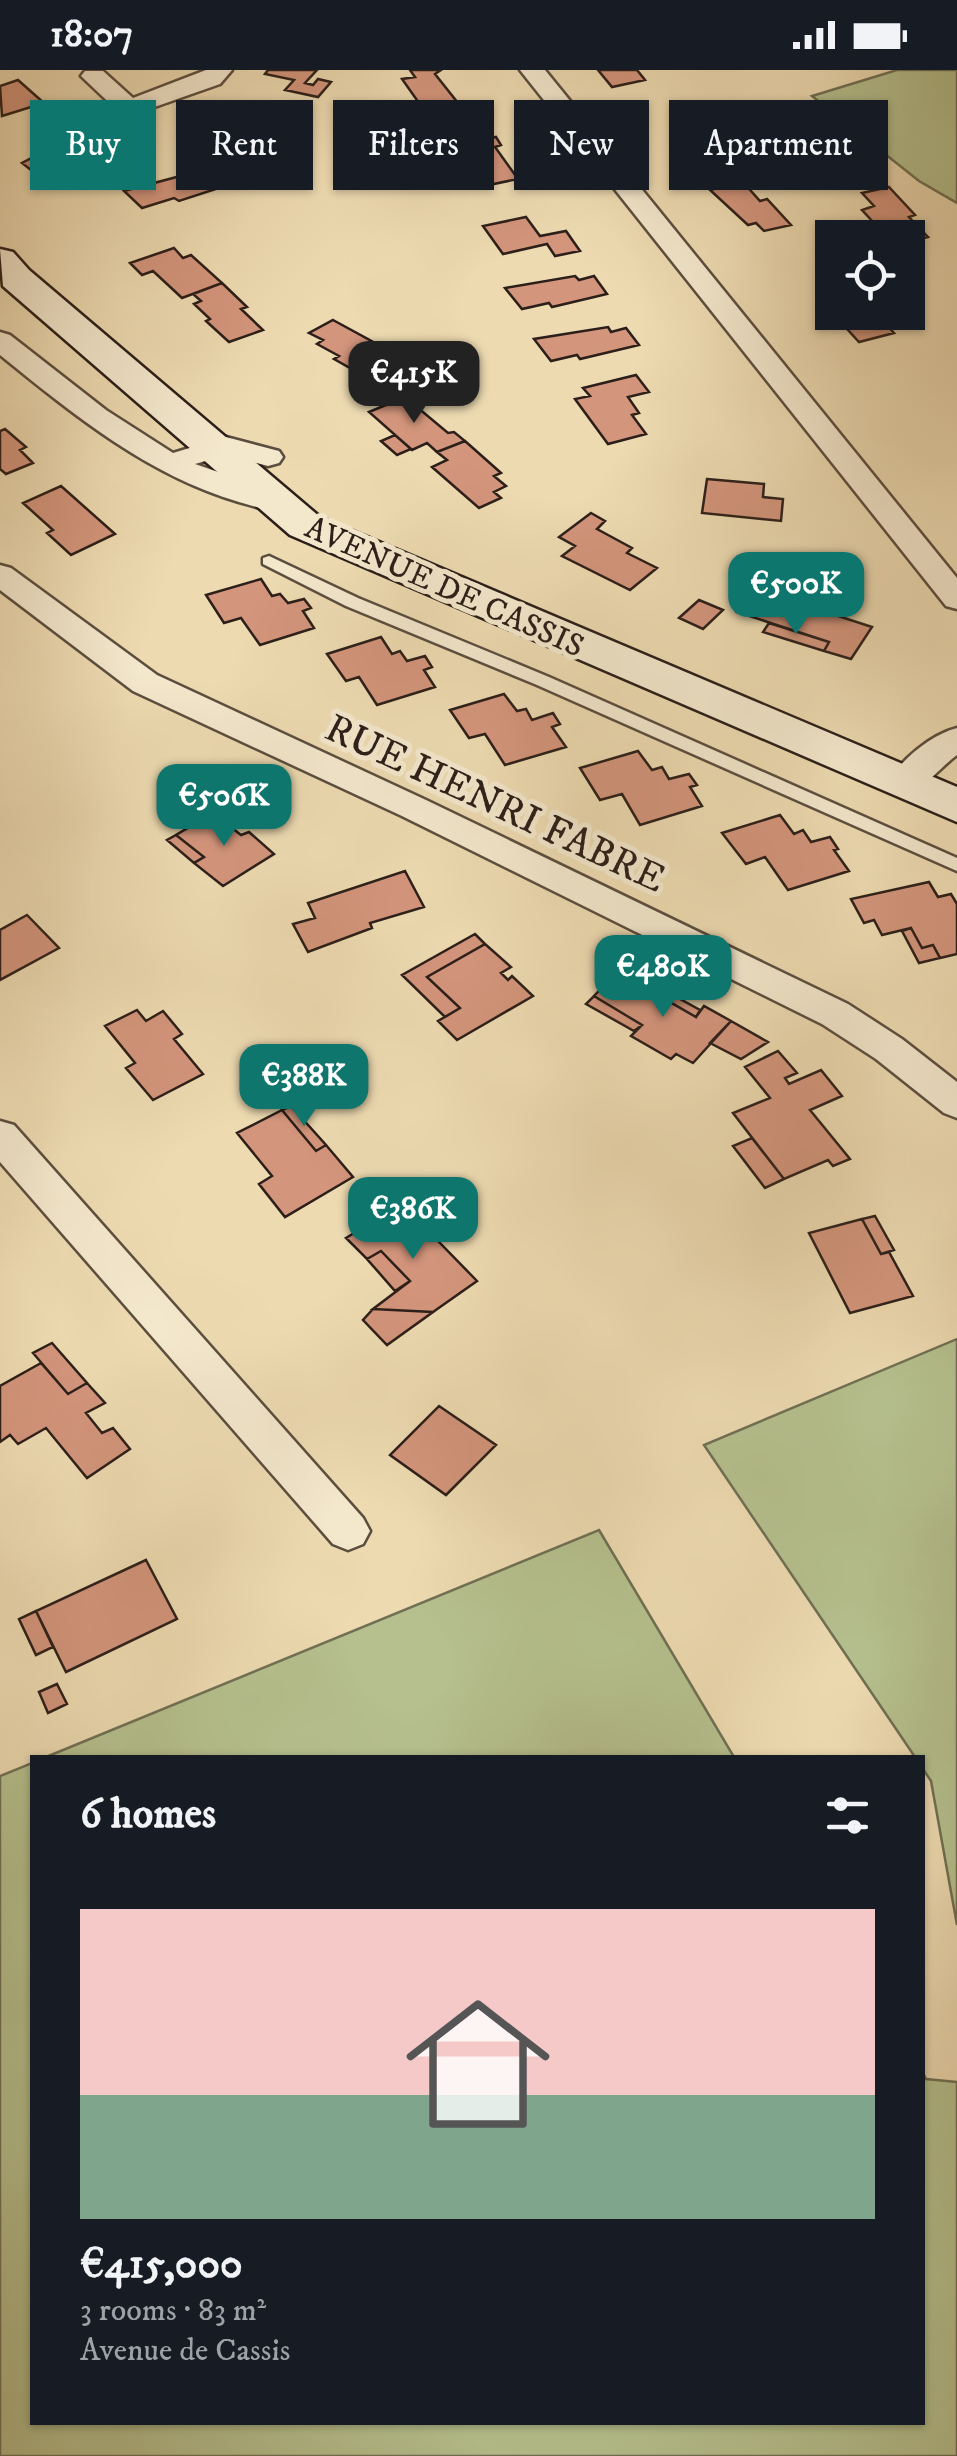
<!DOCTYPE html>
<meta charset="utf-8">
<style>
body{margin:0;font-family:"IM FELL DW Pica",serif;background:#20242c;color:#f1f3f6;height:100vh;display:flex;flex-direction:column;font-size:38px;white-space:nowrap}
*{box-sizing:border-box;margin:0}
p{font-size:32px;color:#9ea1a6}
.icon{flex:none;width:55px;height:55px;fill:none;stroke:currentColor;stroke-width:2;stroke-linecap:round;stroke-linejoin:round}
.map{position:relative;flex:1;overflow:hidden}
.drawer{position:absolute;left:30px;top:1685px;width:895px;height:670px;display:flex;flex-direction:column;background:#171b24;border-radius:0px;box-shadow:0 2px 8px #0004}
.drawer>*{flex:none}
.guide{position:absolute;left:30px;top:30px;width:898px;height:90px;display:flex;gap:20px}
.controls{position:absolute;left:815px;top:150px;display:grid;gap:20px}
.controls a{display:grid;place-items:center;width:110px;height:110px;border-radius:0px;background:#171b24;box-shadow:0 2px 8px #0004;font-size:50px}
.price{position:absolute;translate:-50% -85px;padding:0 22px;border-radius:20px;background:#0f766e;color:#fff;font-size:32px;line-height:65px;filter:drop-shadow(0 2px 5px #0008)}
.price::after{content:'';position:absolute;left:50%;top:60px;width:30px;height:22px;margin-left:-15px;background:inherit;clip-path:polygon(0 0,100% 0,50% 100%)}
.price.selected{background:#222;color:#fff}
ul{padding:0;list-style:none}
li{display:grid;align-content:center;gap:20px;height:530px;padding:0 50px}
li span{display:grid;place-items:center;height:310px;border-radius:0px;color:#555}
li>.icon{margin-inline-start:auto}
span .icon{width:180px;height:180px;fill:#fffc;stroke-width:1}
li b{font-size:42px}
h2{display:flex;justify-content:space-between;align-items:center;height:120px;padding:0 50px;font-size:42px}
.chip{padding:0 35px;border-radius:0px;background:#171b24;box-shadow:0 2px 8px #0004;font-size:35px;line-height:90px}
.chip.selected{background:#0f766e;color:#fff}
.status{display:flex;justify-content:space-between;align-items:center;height:70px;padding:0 50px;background:#171b24;direction:ltr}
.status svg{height:28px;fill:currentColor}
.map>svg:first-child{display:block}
.green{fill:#b5c08e;stroke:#707054;stroke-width:2.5}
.building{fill:#d3957c;stroke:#2c1f19;stroke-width:2.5}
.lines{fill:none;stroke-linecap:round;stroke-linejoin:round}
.lane-casing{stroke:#5c4e3f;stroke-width:5}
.street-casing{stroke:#5c4e3f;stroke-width:5}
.secondary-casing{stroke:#2c1f19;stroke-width:5}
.lane{fill:#f3e7cc;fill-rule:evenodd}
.street{fill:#f3e7cc;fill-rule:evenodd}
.secondary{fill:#f3e7cc;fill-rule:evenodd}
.labels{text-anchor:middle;stroke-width:10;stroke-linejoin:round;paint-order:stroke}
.far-street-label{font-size:32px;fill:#2c1f19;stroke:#f3e7cc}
.street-label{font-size:40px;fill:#2c1f19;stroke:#f3e7cc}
</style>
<div class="status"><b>18:07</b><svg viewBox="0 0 49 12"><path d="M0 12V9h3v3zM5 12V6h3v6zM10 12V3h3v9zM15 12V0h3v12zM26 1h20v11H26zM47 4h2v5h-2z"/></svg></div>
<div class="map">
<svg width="957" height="2386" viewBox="0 0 957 2386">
<rect width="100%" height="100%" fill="#eddab1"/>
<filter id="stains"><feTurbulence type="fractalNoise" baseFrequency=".002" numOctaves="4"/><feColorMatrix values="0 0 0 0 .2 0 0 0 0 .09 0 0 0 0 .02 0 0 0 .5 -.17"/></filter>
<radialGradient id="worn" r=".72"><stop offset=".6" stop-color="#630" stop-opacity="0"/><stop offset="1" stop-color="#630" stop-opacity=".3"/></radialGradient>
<path class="green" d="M897,0H957V133L919,111L812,26Z
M957,1269V1855L931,1711L923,1699L922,1688L915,1687L704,1375Z
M599,1460L734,1687H46Z
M32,1693V2352H922L923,2003L926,2009L957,2012V2386H0V1706Z"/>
<path class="building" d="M268,0H317L305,13L313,15L318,9L331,12L318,27L285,20L294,10L265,4Z
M410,0H441L435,4L458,33L424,40L402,9L415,7Z
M598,0H637L645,10L612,17Z
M18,10L44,33L2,46L0,16Z
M284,49L308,55L287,72L309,78L296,93L241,82L264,54L277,57Z
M90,59L100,68L93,71L100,76L84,82L99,94L49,114L22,93L58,74L54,71Z
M748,59L751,63L769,59L782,73L706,91L684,67L706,62L711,67Z
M496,67L501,75L495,77L518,109L484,116L460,84L475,81L470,72Z
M215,90L231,104L214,110L222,117L179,131L174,128L142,138L124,121L203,100L199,96Z
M743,112L760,131L767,129L791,155L764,161L756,153L748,155L710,120Z
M889,117L915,145L909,147L928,167L908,172V168H888L862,140L874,136L862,123Z
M526,147L540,166L566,161L580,181L555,186L547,174L503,184L483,156Z
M174,178L183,188L191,185L222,213L182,228L153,201L142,205L130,193Z
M575,206L579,210L594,206L607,224L552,237L549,233L522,239L505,218Z
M222,213L247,237L241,239L263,260L229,272L206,251L210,249L194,234L201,231L193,224Z
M837,242H875L894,263L859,272L838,249L842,248Z
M333,250L375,273L371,276L395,289L366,307L334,289L339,286L317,274L323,270L309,263Z
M608,257L611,262L626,258L639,275L580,289L577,285L551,291L534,269Z
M636,305L649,322L628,327L639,343L632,345L646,364L608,374L575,329L590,326L583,318Z
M405,327L448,363L454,362L465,371L437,382L427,373L412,380L369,342Z
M5,359L26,377L20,380L33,393L6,404L0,399V361Z
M395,365L411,379L397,385L381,371Z
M465,371L501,403L494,406L506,416L494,422L501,428L479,438L432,397L447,390L437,382Z
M707,409L764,414L763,427L783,429L781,451L702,443Z
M61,416L115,464L71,485L47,463L53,460L23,433Z
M591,443L605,451L597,459L632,478L627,483L657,498L630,520L562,486L575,476L559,467Z
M261,509L272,526L280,524L288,533L304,529L311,538L303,541L314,558L260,575L241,548L224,553L206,525Z
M828,512L855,521L848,532L819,524Z
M770,518L840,540L838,546L872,557L851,589L824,581L829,572L737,542L752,522Z
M699,530L723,540L703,559L679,548Z
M769,553L829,572L824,581L763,562Z
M381,567L392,584L400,581L407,591L425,586L432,597L424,600L435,617L377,635L359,607L346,611L327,584Z
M504,624L517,641L526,639L532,650L553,643L560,654L552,657L566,677L505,695L485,664L469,668L450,640Z
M638,681L652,700L662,697L669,709L689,704L697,715L690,717L702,736L640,755L622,724L600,730L580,698Z
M213,743L241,765L249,762L274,784L223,816L194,793L204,787L176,765Z
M780,745L794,764L803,760L811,772L830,767L838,779L834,780L849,801L788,820L765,787L746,794L722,763Z
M176,765L204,787L194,793L167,770Z
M405,801L424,837L370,853L372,858L308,882L293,854L315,848L308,833Z
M929,812L938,827L951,824L957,834V884L940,888L933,875L922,878L911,858L882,865L874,850L864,853L851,829Z
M27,845L59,878L0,910V860Z
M911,858L922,878L933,875L940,888L919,893L902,861Z
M475,864L485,874L427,907L460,938L445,947L402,905Z
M485,874L511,897L501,903L508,910L512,906L533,926L457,970L438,951L460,938L427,907Z
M617,902L696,947L704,936L731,951L693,993L676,984L671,989L631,966L642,955L594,926Z
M671,924L700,940L696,947L665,929Z
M594,926L642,955L634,961L586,934Z
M137,940L146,951L163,941L182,964L174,969L203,1004L153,1030L126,998L135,993L105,956Z
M731,951L768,972L741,989L710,973Z
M778,981L797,1003L785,1008L789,1014L821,1000L842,1026L810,1040L850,1089L833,1096L828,1090L784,1109L733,1043L770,1028L745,997Z
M291,1036L326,1075L316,1081L282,1040Z
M282,1040L316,1081L326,1075L353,1107L285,1147L259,1114L272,1106L237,1063Z
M752,1068L784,1109L765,1118L733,1076Z
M402,1134L477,1211L433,1242L373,1239L410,1211L381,1181L367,1189L346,1168Z
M875,1146L894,1180L881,1184L862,1149Z
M862,1149L881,1184L889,1182L913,1226L850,1243L809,1163Z
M381,1181L410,1211L395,1221L367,1189Z
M373,1239L433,1242L387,1275L363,1250Z
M52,1273L87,1313L68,1324L33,1283Z
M41,1293L68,1324L87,1313L105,1333L86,1343L102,1363L113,1358L130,1379L87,1408L46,1358L18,1374L10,1365L0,1372V1316Z
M439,1336L496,1375L446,1425L390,1385Z
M146,1490L177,1549L66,1602L36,1541Z
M36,1541L53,1577L36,1585L19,1549Z
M57,1614L67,1634L48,1643L39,1622Z"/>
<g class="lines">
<defs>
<path id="lane" d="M269,486L358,528L549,607L957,788V801L537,615L346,536L263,494V488Z"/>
<path id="street" d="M206,0H232L220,14L129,46L120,43L81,6L85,1H103L133,28Z
M520,0H545L957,508V539L946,536Z
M0,262L10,265L106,340L173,383L226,367L279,381L283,387L279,393L268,396L226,385L195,394L285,425L289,432L285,439C269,443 255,436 239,432C147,405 73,344 0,285Z
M0,495L11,498L157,605L426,730L848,934L902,969L957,1012V1048L944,1043L876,989L822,954L402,746L133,621L0,520Z
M957,658V685C936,700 918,730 891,722L886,714C901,690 930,665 957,658Z
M0,1051L14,1055L363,1448L370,1461L363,1474L348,1480L333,1474L0,1092Z"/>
<path id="secondary" d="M0,179L13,182L29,200L320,447L957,717V752L290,465L3,216Z"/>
</defs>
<use href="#lane" class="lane-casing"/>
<use href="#street" class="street-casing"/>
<use href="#secondary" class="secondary-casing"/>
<use href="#lane" class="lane"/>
<use href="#street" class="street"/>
<use href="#secondary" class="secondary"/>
</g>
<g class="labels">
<g class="far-street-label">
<text transform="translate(445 516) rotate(24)" y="11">AVENUE DE CASSIS</text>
</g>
<g class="street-label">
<text transform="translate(496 732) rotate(25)" y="14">RUE HENRI FABRE</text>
</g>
</g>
<rect width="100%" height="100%" filter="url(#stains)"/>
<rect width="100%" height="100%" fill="url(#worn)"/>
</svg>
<div class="controls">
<a><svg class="icon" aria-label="locate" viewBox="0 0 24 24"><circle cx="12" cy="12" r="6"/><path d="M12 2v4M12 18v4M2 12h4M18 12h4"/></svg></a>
</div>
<b class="price selected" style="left:414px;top:356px">€415K</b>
<b class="price" style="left:796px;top:567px">€500K</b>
<b class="price" style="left:224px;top:779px">€506K</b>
<b class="price" style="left:663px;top:950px">€480K</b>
<b class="price" style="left:304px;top:1059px">€388K</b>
<b class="price" style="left:413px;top:1192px">€386K</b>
<div class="guide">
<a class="chip selected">Buy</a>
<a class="chip">Rent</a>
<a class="chip">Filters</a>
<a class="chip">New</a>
<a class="chip">Apartment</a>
</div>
<section class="drawer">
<h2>6 homes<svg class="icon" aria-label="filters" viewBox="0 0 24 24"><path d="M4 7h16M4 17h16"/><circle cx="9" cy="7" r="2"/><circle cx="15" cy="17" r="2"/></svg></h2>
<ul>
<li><span style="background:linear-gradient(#f6c9c9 60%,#7fa58c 0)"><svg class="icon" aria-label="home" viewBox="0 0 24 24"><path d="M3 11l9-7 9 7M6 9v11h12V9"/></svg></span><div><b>€415,000</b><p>3 rooms · 83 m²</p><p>Avenue de Cassis</p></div></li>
</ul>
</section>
</div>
